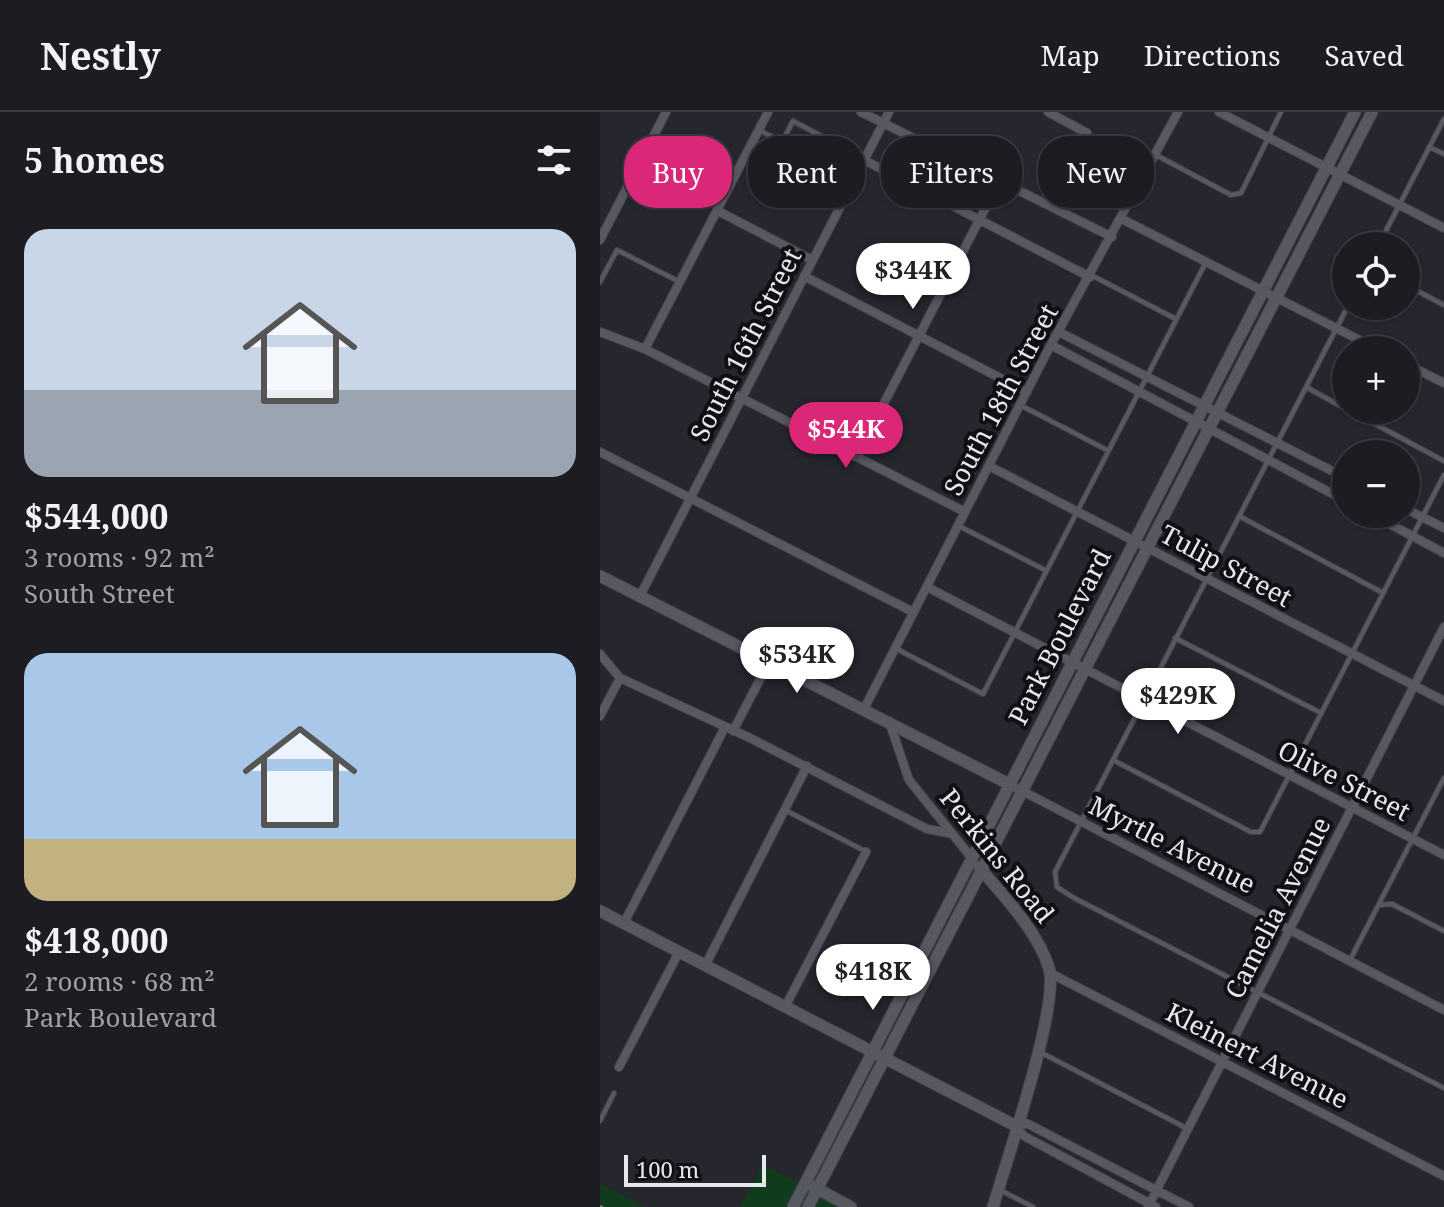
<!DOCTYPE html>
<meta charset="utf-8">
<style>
body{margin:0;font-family:"Noto Serif",serif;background:#29292f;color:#f1f3f6;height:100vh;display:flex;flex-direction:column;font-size:30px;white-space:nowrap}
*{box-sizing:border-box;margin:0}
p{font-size:26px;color:#a0a1a5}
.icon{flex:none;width:44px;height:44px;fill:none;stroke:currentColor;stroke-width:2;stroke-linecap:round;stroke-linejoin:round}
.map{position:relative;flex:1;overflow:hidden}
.panel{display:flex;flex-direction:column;background:#1c1c22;width:600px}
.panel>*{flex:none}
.banner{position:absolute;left:24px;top:24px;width:700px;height:72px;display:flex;gap:16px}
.buttons{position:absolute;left:732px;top:120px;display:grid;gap:16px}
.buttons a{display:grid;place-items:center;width:88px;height:88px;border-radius:50%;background:#1c1c22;box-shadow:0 2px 6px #0004,0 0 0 2px #3a3a40;font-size:40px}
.scale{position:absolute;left:24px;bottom:20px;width:142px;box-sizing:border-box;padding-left:8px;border:4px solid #e7e7ec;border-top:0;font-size:22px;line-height:28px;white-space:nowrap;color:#e7e7ec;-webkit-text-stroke:6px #0f1013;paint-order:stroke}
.price{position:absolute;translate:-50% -68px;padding:0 18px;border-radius:28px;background:#fff;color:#222;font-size:26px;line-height:52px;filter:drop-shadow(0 2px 4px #0008)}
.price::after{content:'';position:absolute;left:50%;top:48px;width:24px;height:18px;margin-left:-12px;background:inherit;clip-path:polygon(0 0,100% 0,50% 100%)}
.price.active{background:#db2777;color:#fff}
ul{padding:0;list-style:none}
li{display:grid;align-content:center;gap:16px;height:424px;padding:0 24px}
li span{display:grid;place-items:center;height:248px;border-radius:24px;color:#555}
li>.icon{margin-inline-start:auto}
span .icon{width:144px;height:144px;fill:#fffc;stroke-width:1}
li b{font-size:34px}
h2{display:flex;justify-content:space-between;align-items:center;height:96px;padding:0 24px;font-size:34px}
.tag{padding:0 28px;border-radius:32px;background:#1c1c22;box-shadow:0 2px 6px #0004,0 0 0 2px #3a3a40;font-size:28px;line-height:72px}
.tag.active{background:#db2777;color:#fff}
header{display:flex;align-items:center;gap:48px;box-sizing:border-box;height:112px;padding:0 40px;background:#1c1c22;border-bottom:2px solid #3a3a40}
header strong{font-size:38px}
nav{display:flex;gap:44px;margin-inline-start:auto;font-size:28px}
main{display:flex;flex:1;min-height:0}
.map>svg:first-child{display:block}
.green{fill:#103b1d}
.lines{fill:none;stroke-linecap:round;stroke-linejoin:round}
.lane-casing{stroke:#434349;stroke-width:6}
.street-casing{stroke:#434349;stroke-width:10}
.secondary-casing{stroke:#434349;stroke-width:13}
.path{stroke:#76767c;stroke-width:2;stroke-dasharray:6 6;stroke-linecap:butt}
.lane{stroke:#585861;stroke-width:4}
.street{stroke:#585861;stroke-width:8}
.secondary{stroke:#585861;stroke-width:11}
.labels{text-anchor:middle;stroke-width:8;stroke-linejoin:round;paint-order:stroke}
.street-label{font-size:26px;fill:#e7e7ec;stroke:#0f1013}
</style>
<header>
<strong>Nestly</strong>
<nav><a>Map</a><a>Directions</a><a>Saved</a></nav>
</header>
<main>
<section class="panel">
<h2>5 homes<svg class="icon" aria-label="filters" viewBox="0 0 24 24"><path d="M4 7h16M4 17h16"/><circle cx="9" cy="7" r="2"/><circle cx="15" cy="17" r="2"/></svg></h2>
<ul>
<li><span style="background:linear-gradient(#c9d6e8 65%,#9aa5b1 0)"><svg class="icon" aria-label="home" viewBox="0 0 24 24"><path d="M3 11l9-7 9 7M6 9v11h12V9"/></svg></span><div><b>$544,000</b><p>3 rooms · 92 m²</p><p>South Street</p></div></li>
<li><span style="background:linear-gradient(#a9c7e8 75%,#c2b280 0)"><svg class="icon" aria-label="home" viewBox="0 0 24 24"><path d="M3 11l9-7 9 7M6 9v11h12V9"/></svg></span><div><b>$418,000</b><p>2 rooms · 68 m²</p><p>Park Boulevard</p></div></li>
</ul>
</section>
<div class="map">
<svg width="844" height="1095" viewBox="0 0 844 1095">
<rect width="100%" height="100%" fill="#26262e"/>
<path class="green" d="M163,1052L244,1095H140Z
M0,1072L45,1095H0Z"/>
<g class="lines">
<defs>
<path id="lane" d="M159,18L253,66
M182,30L193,9L240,34L230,54
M829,35L844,42
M556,43L631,83L641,81L681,0
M778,134L844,7
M491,163L576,207
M0,170L17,138L78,169
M806,173L844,193
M748,194L455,760L457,775L474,786L844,976
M706,275L746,297
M420,293L507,338
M749,298L844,349
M639,404L783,481
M359,414L445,458
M575,526L721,601
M295,536L383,582L605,152
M513,648L651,720H660L844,363
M185,698L265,739
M780,793L792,792L844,819
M750,848L844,666
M440,940L588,1017
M0,1009L14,981
M400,1078L433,1095"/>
<path id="street" d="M261,0L512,125
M448,0L487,21
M619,0L844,116
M264,48L490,165
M118,99L212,148
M522,107L779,238
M0,128L66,0
M204,164L427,280
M0,220L45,237L365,400
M459,220L746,366
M451,233L746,389
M45,237L168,0
M806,252L844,271
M0,340L313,500
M256,345L400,68
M389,354L844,589
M806,397L844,416
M771,402L844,441
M327,475L844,743
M40,484L289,0
M0,542L20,566L150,626L327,717L349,721
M264,597L448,238L578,0
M0,604L20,566
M289,609L309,668L371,745
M133,619L169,550
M409,672L844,898
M24,811L124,617
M105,854L207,654
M450,861L844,1064
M185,895L266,740
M19,955L79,840
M548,1095L844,515
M556,1095L424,1024L416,1014L426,1011L589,1095"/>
<path id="secondary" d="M0,464L409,672
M379,755C404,785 437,818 449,856C460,893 406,1050 393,1095
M0,799L416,1014
M212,1074L251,1095
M193,1095L755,0
M208,1095L772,0"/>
</defs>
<use href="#lane" class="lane-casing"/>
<use href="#street" class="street-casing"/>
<use href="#secondary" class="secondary-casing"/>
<path class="path" d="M0,1094L3,1095"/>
<use href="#lane" class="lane"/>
<use href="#street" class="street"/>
<use href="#secondary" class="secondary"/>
</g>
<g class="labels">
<g class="street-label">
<text transform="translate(146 233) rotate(-63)" y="9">South 16th Street</text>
<text transform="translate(401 288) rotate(-62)" y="9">South 18th Street</text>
<text transform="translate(626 454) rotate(28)" y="9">Tulip Street</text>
<text transform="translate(460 525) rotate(-63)" y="9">Park Boulevard</text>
<text transform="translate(744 669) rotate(27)" y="9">Olive Street</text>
<text transform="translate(572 733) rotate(27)" y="9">Myrtle Avenue</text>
<text transform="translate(397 744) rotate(51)" y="9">Perkins Road</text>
<text transform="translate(678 796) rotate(-63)" y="9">Camelia Avenue</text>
<text transform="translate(657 944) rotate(27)" y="9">Kleinert Avenue</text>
</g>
</g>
</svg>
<div class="buttons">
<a><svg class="icon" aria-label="locate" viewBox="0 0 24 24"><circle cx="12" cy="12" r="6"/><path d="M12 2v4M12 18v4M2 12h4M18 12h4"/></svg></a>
<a>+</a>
<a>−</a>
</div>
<div class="scale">100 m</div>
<b class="price" style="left:313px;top:199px">$344K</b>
<b class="price active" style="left:246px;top:358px">$544K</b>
<b class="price" style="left:197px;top:583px">$534K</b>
<b class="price" style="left:578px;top:624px">$429K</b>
<b class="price" style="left:273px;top:900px">$418K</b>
<div class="banner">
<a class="tag active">Buy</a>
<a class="tag">Rent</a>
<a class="tag">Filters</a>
<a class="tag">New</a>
</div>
</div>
</main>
